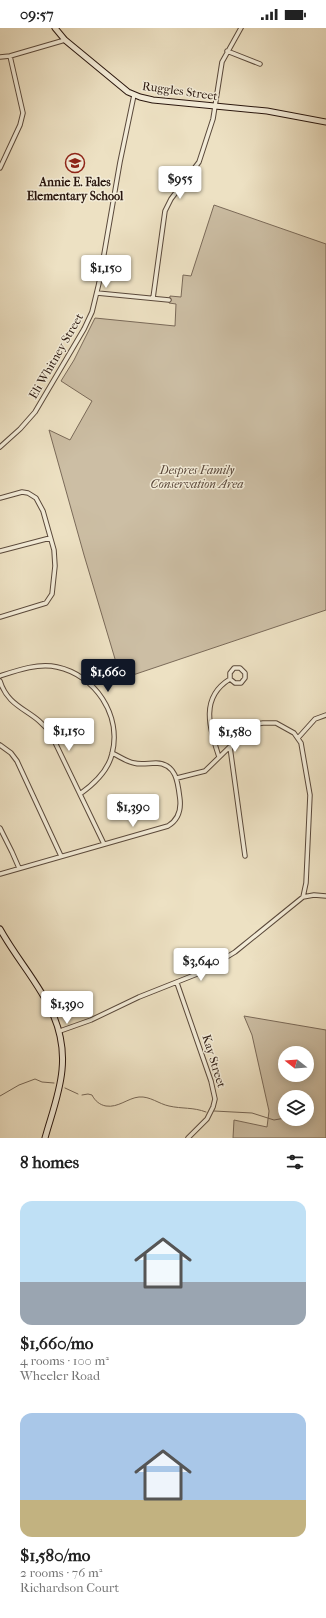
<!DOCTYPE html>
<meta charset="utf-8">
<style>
body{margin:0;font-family:"IM FELL French Canon",serif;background:#f2f2f2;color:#222;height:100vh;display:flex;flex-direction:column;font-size:15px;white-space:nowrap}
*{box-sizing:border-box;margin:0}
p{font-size:13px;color:#767676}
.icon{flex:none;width:22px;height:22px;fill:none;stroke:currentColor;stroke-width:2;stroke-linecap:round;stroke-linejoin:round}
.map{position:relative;height:1110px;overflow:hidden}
.details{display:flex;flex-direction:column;background:#fff;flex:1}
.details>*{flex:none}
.needle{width:26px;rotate:287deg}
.tools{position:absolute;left:278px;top:1018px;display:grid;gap:8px}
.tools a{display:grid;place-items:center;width:36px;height:36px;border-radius:50%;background:#fff;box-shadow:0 2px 10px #0003;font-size:20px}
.price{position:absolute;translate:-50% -34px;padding:0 9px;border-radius:4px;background:#fff;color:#222;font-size:13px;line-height:26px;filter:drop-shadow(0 1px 2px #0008)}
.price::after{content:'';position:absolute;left:50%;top:24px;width:12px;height:9px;margin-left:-6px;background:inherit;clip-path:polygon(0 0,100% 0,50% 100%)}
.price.selected{background:#111827;color:#fff}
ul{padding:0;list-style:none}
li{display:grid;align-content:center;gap:8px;height:212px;padding:0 20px}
li span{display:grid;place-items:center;height:124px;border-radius:12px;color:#555}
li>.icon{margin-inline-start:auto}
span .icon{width:72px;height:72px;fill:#fffc;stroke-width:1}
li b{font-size:17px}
h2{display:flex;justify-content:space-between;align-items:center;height:48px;padding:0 20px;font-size:17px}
.status{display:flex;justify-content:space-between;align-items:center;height:28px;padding:0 20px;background:#fff;direction:ltr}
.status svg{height:11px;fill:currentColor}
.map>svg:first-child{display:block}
.green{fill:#ccbea4;stroke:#7a6a59;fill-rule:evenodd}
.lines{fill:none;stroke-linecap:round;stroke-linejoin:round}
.stream{stroke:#766655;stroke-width:1}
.street-casing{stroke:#5a493b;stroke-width:5.5}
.secondary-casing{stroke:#29160e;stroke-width:7}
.street{stroke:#f3ecd8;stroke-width:3.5}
.secondary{stroke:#f3ecd8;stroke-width:5}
.labels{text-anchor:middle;stroke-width:3;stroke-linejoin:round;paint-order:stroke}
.street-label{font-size:12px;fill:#29160e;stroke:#f3ecd8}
.poi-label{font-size:12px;font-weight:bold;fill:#29160e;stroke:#f3ecd8}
.park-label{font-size:12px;font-style:italic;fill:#5a483b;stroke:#f3ecd8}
</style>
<div class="status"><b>09:57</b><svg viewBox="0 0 49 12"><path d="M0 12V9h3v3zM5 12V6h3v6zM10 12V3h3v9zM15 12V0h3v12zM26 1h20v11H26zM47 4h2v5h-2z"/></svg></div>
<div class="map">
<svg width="326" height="1110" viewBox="0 0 326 1110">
<rect width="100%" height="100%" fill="#ede1c3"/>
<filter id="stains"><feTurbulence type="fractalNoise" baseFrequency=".005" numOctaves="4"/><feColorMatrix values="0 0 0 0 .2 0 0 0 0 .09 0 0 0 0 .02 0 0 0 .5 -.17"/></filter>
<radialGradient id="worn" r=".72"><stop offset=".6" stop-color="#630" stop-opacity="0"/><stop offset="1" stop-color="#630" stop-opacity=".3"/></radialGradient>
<path class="green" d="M214,177L326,216V582L121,651L84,527L49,402L70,412L92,373L61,353L74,332L95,290L175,298L176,276L169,275L170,268L181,269L183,247L191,248Z
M244,988L326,1002V1110H233L234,1092L267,1099L269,1083L252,1007ZM285,1025H307V1047H285ZM285,1069H307V1091H285Z"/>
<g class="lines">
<path class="stream" d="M65,1060L78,1066
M82,1067L88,1066L92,1067C95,1073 100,1077 106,1078C118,1080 128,1070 139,1069C150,1068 159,1076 169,1078C182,1081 193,1079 206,1084
M0,1068L19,1057L35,1051L42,1054L54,1055
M214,1083L252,1085L274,1092L285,1090"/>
<defs>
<path id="street" d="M227,23L260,36
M0,29L10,28L65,12
M0,140L20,97L23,85L10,28
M97,265L169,272
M153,270L165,183L171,171L199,134L213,91L222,34L241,0
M0,419L20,401L35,384L84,301L92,284L99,255L120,134L134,67
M0,470L22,464L28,465L36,470L43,483L54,522L55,538L52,566L46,575L0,589
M0,523L50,510
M0,648C18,642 38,635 57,639C95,647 122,687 112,726C108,743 94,756 80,766
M0,653C9,682 34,681 51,706L104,816
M298,710L315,691L326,687
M0,717L11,725L17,733L61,828
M230,719L245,828
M219,729C210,701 199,670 230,651L235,655H241L245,650V645L240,640H234L230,645V651
M177,750L205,743L246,703L257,696L263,695H276L294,705L301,715L310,767L306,855L303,869
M0,800L12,824L19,840
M0,846L168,798C178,792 181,783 180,772C178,755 177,736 156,735C149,735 141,737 134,735C127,734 119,728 112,725
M177,955L211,1053L215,1071L213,1079L207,1091L188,1110
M60,1003L91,992L139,969L202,944L235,924L303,869L314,867L326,868"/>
<path id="secondary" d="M55,0L65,12L128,64L140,69L153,72L267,83L326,94
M0,901C26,948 68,983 62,1042C60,1065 51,1088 45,1110"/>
</defs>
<use href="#street" class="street-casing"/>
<use href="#secondary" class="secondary-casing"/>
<use href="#street" class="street"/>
<use href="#secondary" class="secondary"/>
</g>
<defs>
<symbol id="school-ring" viewBox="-11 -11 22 22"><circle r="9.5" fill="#f3ecd8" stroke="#8f2418" stroke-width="1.5"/><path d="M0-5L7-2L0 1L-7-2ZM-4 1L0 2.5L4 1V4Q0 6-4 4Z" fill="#8f2418"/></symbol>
</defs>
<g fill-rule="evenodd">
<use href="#school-ring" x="64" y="124" width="22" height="22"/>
</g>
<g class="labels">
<g class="street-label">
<text transform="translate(180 63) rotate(8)" y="4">Ruggles Street</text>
<text transform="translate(56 328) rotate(-60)" y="4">Eli Whitney Street</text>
<text transform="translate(214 1033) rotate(73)" y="4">Kay Street</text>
</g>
<g class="poi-label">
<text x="75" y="158">Annie E. Fales<tspan x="75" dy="14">Elementary School</tspan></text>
</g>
<g class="park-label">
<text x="197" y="446">Despres Family<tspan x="197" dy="14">Conservation Area</tspan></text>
</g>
</g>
<rect width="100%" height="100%" filter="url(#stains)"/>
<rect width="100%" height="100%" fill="url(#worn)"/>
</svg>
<div class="tools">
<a><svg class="needle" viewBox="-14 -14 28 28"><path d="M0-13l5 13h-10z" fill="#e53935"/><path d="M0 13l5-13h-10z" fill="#767676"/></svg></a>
<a><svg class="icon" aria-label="layers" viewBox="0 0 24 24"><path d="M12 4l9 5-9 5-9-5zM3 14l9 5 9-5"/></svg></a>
</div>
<b class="price" style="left:180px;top:172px">$955</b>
<b class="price" style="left:106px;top:261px">$1,150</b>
<b class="price selected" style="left:108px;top:665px">$1,660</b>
<b class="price" style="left:69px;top:724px">$1,150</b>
<b class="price" style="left:235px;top:725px">$1,580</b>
<b class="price" style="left:133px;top:800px">$1,390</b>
<b class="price" style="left:201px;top:954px">$3,640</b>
<b class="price" style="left:67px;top:997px">$1,390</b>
</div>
<section class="details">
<h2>8 homes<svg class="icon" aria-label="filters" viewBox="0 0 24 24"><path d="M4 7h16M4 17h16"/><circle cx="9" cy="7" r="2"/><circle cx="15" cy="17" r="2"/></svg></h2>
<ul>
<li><span style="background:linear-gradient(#bfe0f5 65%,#9aa5b1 0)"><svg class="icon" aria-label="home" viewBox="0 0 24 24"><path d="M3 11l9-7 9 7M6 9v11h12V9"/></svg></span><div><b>$1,660/mo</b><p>4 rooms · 100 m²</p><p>Wheeler Road</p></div></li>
<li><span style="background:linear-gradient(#a9c7e8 70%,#c2b280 0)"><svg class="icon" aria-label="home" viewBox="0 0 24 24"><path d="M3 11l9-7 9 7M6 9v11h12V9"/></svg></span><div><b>$1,580/mo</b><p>2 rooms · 76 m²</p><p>Richardson Court</p></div></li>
</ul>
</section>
